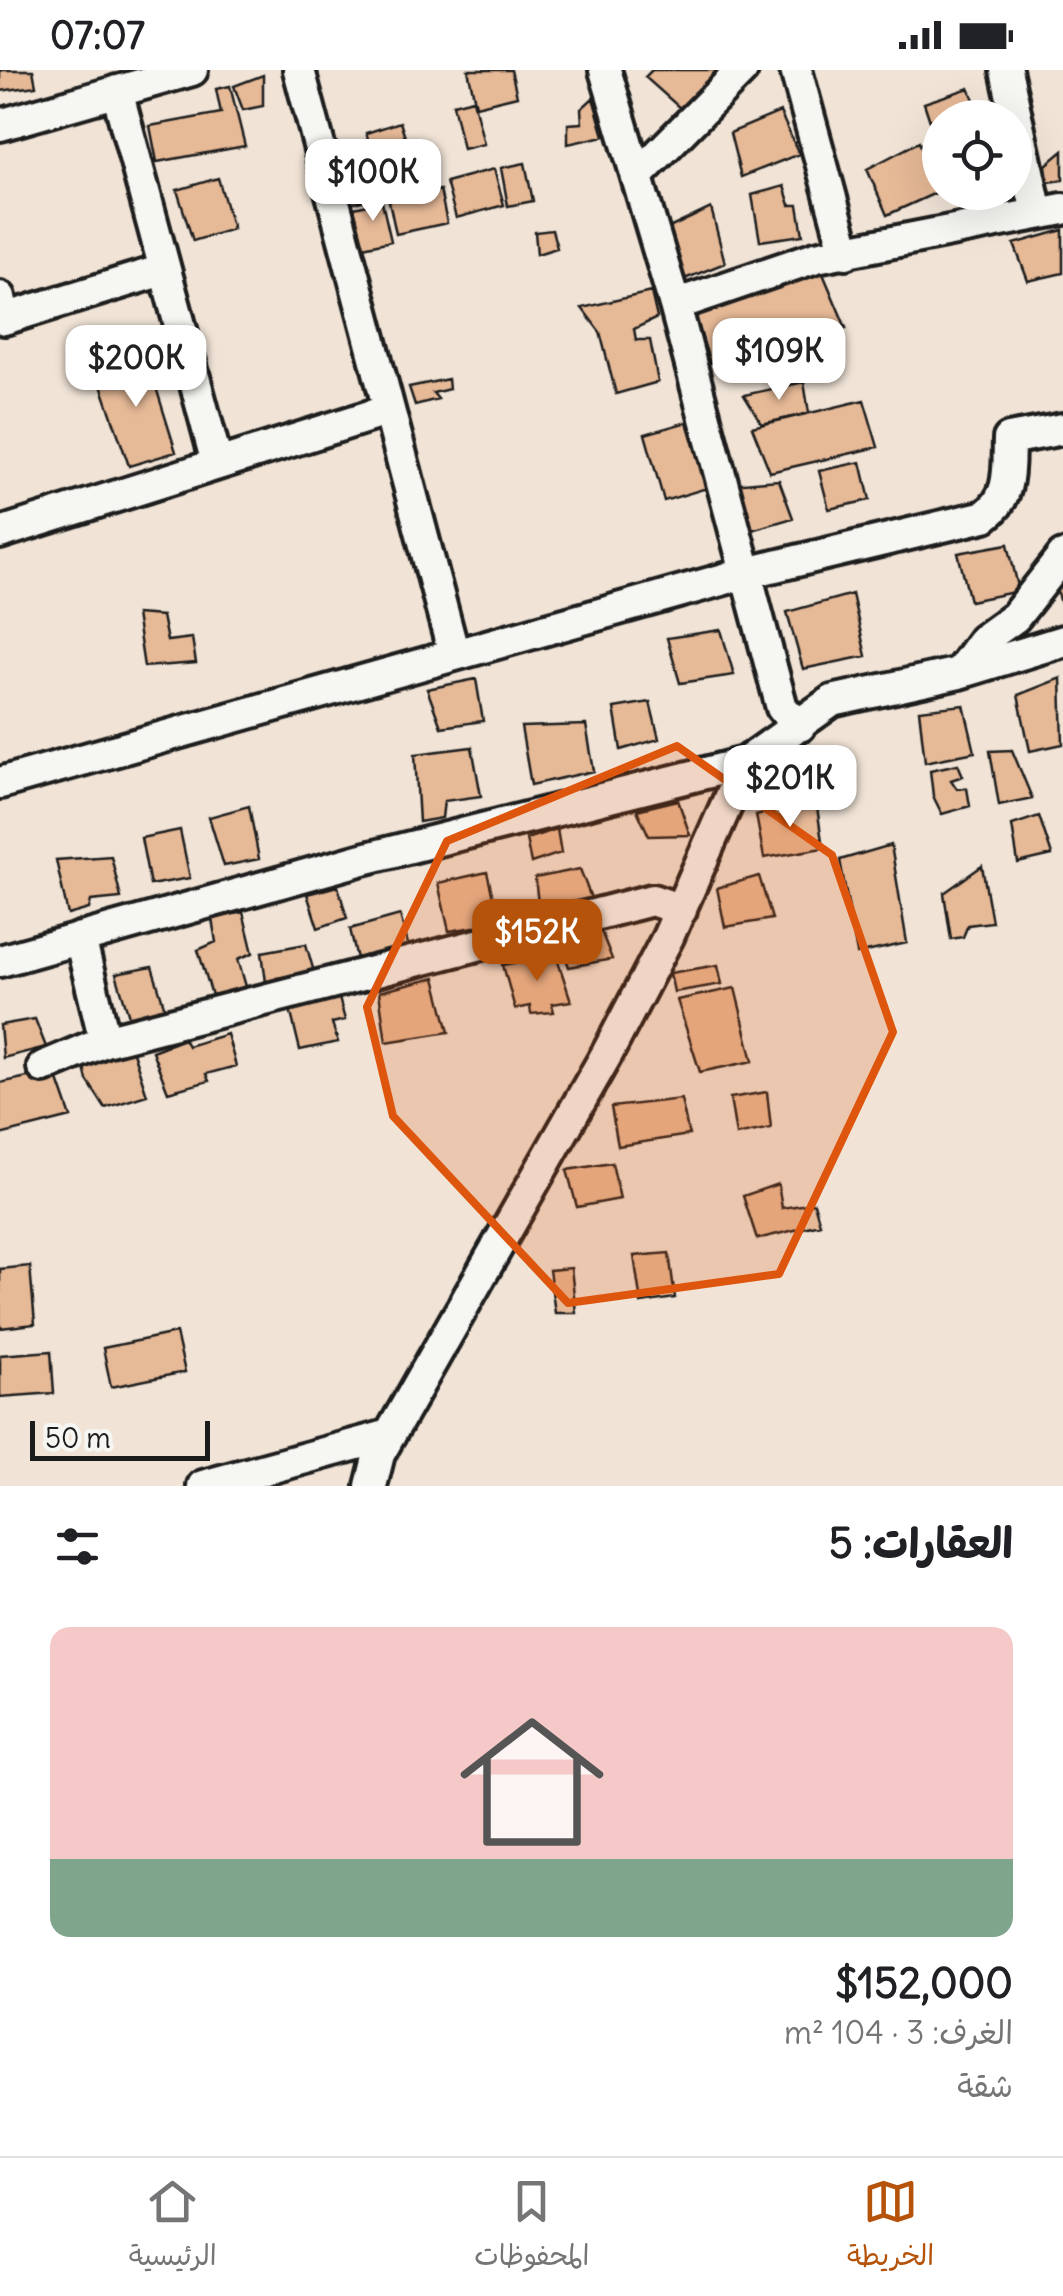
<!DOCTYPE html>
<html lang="ar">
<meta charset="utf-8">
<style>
body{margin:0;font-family:Delius,"Playpen Sans Arabic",sans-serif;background:#f2f2f2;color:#202124;direction:rtl;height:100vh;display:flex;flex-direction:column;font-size:38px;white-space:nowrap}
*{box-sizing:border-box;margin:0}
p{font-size:32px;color:#757577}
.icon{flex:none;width:55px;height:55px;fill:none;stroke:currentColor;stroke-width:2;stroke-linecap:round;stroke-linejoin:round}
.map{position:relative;height:1416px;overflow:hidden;direction:ltr}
.sheet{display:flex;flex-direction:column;background:#fff;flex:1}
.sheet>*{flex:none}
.tools{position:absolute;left:922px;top:30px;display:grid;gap:20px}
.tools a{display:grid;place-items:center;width:110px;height:110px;border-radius:50%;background:#fff;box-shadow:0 10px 40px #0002;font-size:50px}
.scale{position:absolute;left:30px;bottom:25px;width:180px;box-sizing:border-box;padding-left:10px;border:5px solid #1c1c1c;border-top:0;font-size:28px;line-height:35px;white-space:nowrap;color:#1c1c1c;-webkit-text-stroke:8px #f6f6f2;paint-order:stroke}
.price{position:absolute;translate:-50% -85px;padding:0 22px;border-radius:20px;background:#fff;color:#222;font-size:32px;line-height:65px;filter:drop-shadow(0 2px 5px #0008)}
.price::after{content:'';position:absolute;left:50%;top:60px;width:30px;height:22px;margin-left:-15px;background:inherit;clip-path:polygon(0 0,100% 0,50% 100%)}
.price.active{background:#b45309;color:#fff}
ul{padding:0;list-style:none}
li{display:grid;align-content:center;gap:20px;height:530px;padding:0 50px}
li span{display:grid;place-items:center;height:310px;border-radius:20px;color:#555}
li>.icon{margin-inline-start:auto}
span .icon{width:180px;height:180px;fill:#fffc;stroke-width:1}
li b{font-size:42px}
h2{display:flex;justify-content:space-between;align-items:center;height:120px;padding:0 50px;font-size:42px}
.status{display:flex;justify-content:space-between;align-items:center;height:70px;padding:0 50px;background:#fff;direction:ltr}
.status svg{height:28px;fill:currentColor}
.menu{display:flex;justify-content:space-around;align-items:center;height:140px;border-top:2px solid #e0e0e0;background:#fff;font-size:28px;color:#757577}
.menu a{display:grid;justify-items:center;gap:5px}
.menu .active{color:#b45309}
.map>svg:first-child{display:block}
.building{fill:#e6b997;stroke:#1c1c1c;stroke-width:2.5}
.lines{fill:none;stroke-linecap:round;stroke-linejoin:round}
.minor-casing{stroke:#1c1c1c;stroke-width:38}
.minor{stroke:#f6f6f2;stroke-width:30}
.marked{fill:#de560d;fill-opacity:0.2;stroke:#de560d;stroke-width:8;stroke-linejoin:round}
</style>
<div class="status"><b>07:07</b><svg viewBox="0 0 49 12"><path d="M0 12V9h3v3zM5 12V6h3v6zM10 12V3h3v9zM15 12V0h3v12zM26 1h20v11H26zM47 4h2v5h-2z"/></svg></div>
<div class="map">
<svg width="1063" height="1416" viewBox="0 0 1063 1416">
<rect width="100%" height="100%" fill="#f1e4d7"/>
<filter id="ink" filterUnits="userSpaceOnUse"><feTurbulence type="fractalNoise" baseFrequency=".01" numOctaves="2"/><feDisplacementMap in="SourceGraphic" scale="20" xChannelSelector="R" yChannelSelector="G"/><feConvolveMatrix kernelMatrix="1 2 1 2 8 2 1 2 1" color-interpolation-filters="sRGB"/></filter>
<g filter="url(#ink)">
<path class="building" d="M0,0H33L36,16L0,21Z
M468,0H511L517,26L476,36Z
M652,0H720L681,39L645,7Z
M263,5V36L243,40L234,16Z
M230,16L245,76L157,92L150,56L221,43L216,19Z
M969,18L982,48H940L938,75L924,33Z
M593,28L604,66L568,74V54L582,53L581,39Z
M473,29L484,74L463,79L453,34Z
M780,42L799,84L741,107L730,63Z
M400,52L414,95L381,106L366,63Z
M919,72L940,121L887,145L867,99Z
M1063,81V110L1048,112L1046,95Z
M358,84L362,99L373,96L381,126L350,134L338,90Z
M525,93L533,131L508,136L501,98Z
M494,99L504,135L456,148L446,112Z
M218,108L233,159L193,171L177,120Z
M784,116L790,135H798L803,165L760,171L752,125Z
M440,120L447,153L396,164L389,131Z
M964,122H996L967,133Z
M382,132L391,171L363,177L354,138Z
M711,138L725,193L682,210L669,158Z
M552,160L557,178L537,184L535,162Z
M1063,160V203L1028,211L1014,174Z
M816,187L846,258L710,293L693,240Z
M651,222L657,248L634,259L636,270H650L658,312L616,324L600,262L582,238Z
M146,285L176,382L129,396L95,298Z
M448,309L449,319L433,323L438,329L415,335L409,317Z
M804,312L809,343L762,354L744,325Z
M864,330L878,377L770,402L752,357Z
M687,352L707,418L664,431L645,364Z
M861,392L870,430L829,439L819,401Z
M779,410L793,448L748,461L731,414Z
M1008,474L1019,521L970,531L958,483Z
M1063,510V541L1055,512Z
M852,524L866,586L803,599L787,542Z
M136,544L162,546L167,571L192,568L196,593L144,597Z
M721,560L734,605L680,613L667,568Z
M1061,608L1063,674L1030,681L1018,625Z
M476,609L483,651L441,657L427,619Z
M650,632L659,669L621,680L614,638Z
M964,635L975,682L925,692L919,640Z
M586,655L594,701L531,715L521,657Z
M472,677L481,726L444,731L442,748L419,752L415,684Z
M1012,680L1032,728L999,735L990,681Z
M958,694L963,706L951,710L957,719L967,718L970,736L942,744L933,726L930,700Z
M678,730L690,765L649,766L637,740Z
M816,730L823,778L764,788L756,745Z
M249,736L259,789L224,796L209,747Z
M1039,746L1052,785L1018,793L1012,755Z
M557,759L561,783L531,793L526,769Z
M180,760L190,808L150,815L141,768Z
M891,775L907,873L857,884L840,790Z
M111,786L121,828L91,831L89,839L68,845L56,790Z
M982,796L992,852L968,855L963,867L951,869L944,823Z
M580,799L591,828L539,842L535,808Z
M487,802L499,853L449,861L438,813Z
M759,806L772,849L725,857L717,818Z
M338,816L347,848L318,858L307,824Z
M243,842L253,883L238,889L247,920L212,925L198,880L216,872L212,849Z
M400,845L410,881L358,893L350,859Z
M597,851L612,889L569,897L555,859Z
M306,874L314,902L277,908L282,917L267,920L262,882Z
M556,885L571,931L552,934L554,942L531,944L530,936L515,939L503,895Z
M718,895L722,914L674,922L670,903Z
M152,897L167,945L133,959L116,904Z
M435,908L449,962L386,972L379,922Z
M735,918L753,991L700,1002L677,930Z
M339,928L345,950L332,953L338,972L300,980L290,939Z
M35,949L46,977L3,988L0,955Z
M227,964L236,996L206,1004L209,1011L168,1022L152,981L184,969L188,976Z
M131,976L147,1025L105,1038L87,1010L82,990Z
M55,1001L71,1047L0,1065V1013Z
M767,1022L771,1058L736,1065L730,1028Z
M681,1029L689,1065L618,1076L611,1037Z
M612,1093L620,1129L577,1137L567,1100Z
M778,1114L782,1138L814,1133L820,1154L757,1169L743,1126Z
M669,1183L675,1228L641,1233L634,1186Z
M30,1196L35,1254L0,1258V1199Z
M571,1198L576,1243H555L549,1200Z
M176,1263L185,1302L111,1317L103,1278Z
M51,1281L54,1323L0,1327V1285Z"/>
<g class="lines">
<defs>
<path id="minor" d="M299,0L454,585
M605,0L675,235L782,638L800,656
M796,0L846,183
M1006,0L1037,143
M117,21L217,393
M0,55L192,0
M637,106L742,0
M0,227L4,249L163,200
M675,235L816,187L1063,139
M0,463L389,340
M959,603L983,570L1015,547L1063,486
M0,713L746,503L985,446C1012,427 1008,398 1009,369L1063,359
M80,868L105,971L652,830L681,840
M0,891L363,789L745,693L832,631L959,603L1063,571
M43,997L105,971
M203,1416L390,1365
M371,1416L379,1384L608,982L668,867L745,693"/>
</defs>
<use href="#minor" class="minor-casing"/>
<use href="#minor" class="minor"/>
</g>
</g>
<path class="marked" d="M677,676L832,785L893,962L779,1204L568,1233L393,1046L367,937L447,771Z"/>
</svg>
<div class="tools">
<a><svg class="icon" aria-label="locate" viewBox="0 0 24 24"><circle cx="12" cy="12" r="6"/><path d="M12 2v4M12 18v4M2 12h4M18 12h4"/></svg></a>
</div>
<div class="scale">50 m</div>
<b class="price" style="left:373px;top:154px">$100K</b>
<b class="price" style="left:779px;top:333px">$109K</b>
<b class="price" style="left:136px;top:340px">$200K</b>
<b class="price" style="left:790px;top:760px">$201K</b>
<b class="price active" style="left:537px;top:914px">$152K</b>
</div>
<section class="sheet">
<h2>العقارات: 5<svg class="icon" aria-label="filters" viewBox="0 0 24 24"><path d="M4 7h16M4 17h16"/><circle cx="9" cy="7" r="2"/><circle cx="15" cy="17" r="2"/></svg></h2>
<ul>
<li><span style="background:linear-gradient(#f6c9c9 75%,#7fa58c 0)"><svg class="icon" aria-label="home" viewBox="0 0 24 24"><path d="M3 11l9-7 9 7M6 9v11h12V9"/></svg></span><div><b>$152,000</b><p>الغرف: 3 · 104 m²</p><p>شقة</p></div></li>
</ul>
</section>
<nav class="menu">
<a class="active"><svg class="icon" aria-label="map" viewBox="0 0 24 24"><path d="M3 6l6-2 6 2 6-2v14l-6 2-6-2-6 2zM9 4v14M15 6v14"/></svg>الخريطة</a>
<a><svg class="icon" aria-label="saved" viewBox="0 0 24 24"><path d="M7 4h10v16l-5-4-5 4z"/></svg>المحفوظات</a>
<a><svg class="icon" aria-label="home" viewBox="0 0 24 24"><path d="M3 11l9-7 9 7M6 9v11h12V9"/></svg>الرئيسية</a>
</nav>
